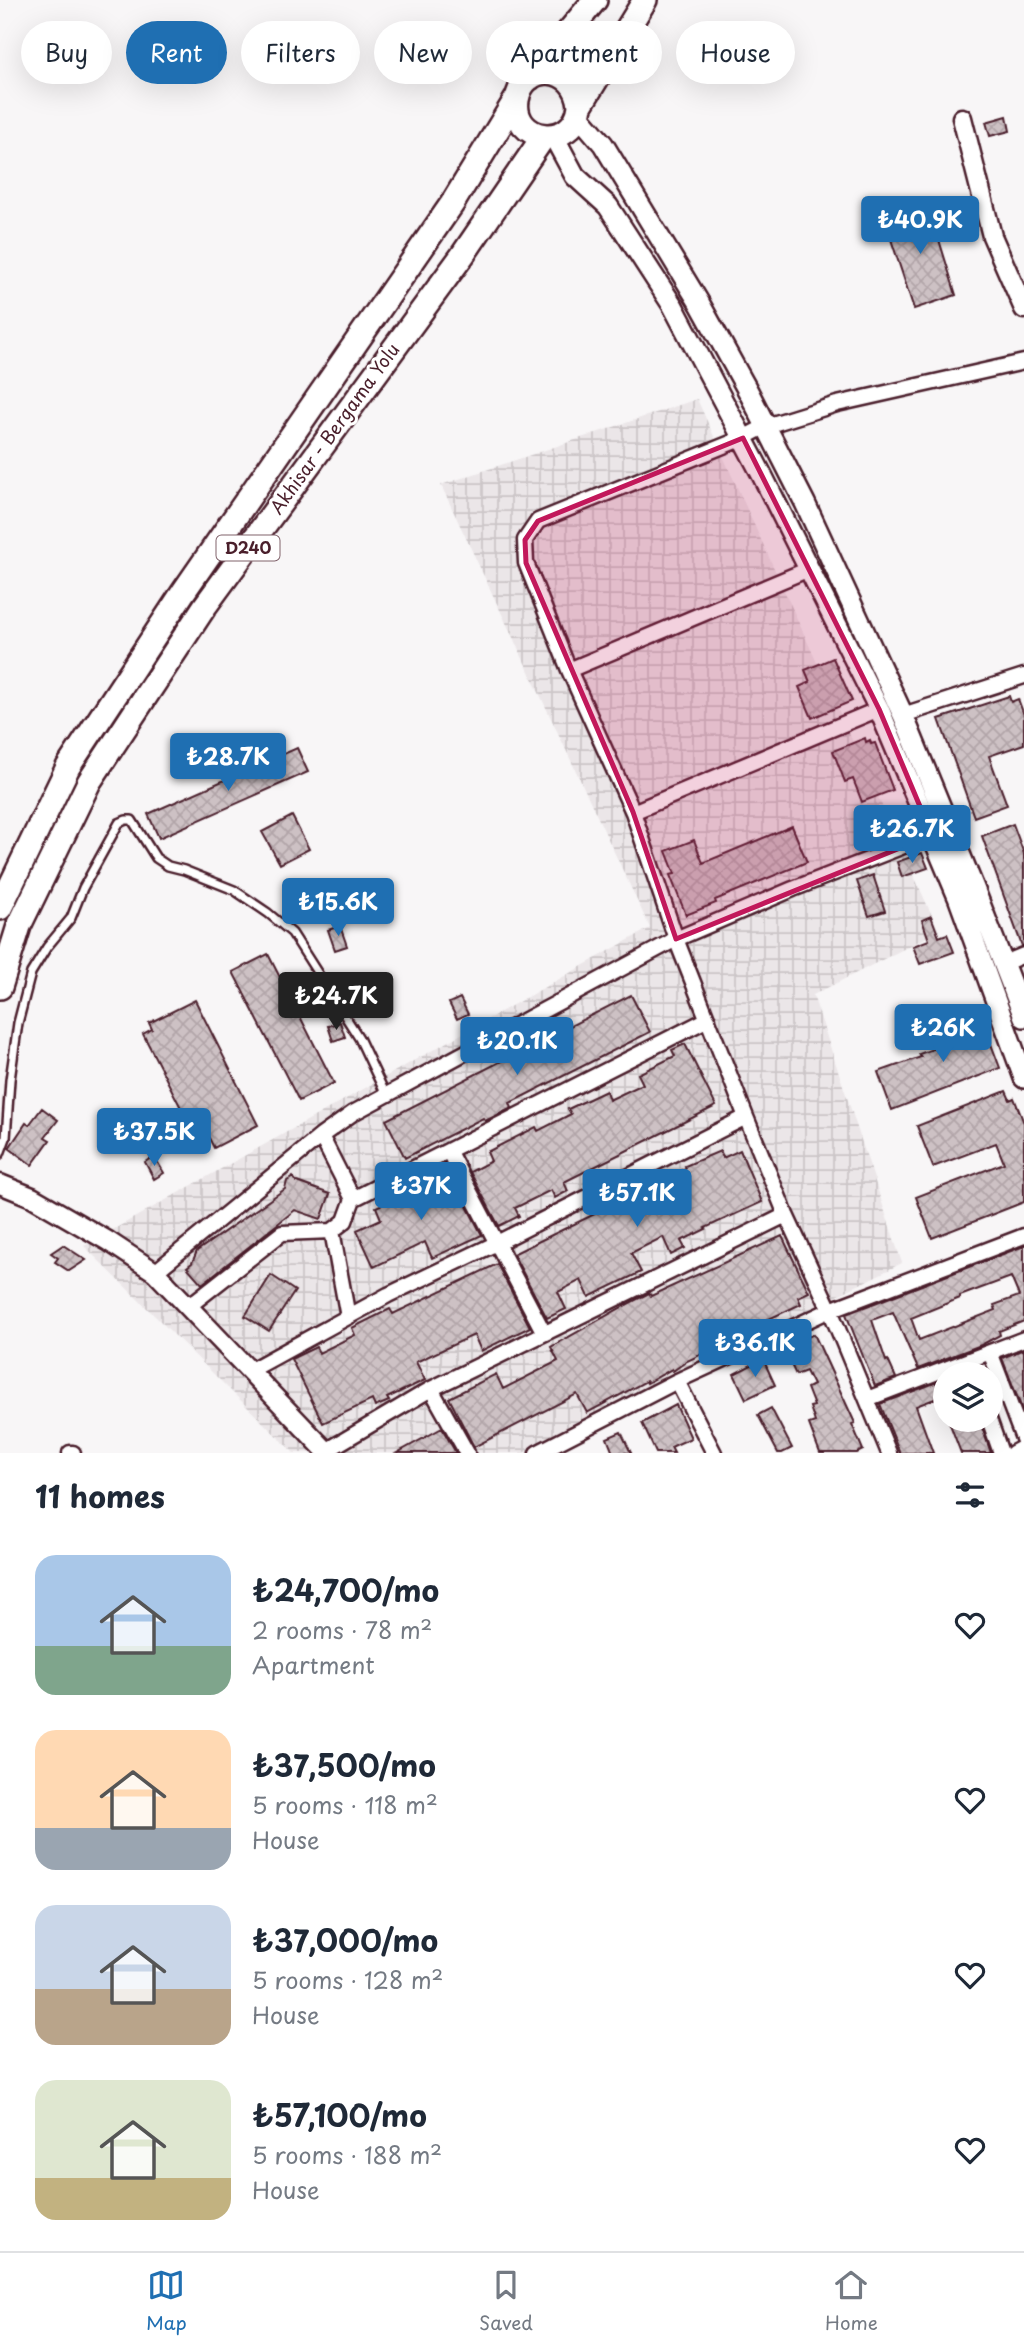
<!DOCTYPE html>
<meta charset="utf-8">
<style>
body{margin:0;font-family:"Playpen Sans",sans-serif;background:#f6f6f7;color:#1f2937;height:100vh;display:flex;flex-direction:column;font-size:26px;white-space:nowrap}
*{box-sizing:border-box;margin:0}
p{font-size:23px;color:#747a83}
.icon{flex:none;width:38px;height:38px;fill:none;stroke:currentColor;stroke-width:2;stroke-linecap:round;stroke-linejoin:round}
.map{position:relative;height:1453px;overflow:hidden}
.side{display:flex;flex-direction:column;background:#fff;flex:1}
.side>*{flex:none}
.guide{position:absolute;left:21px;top:21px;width:984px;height:63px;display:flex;gap:14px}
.tools{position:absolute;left:933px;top:1362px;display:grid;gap:14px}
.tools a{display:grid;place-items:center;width:70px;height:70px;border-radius:50%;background:#fff;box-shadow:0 7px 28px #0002;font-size:35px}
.price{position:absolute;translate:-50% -60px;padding:0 16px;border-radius:7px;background:#1f6fb2;color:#fff;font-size:23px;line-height:46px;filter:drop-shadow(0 2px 4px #0008)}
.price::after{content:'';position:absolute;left:50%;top:42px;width:21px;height:16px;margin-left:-10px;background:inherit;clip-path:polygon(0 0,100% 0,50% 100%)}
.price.current{background:#222;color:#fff}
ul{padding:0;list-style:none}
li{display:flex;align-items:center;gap:21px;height:175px;padding:0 35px}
li span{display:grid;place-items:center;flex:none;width:196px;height:140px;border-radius:21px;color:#555}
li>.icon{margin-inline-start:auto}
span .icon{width:84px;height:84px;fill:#fffc;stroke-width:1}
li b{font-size:30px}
h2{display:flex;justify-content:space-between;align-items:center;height:84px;padding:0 35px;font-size:30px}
.tag{padding:0 24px;border-radius:32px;background:#fff;box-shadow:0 7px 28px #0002;font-size:24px;line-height:63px}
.tag.current{background:#1f6fb2;color:#fff}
.dock{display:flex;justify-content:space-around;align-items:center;height:98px;border-top:2px solid #e0e1e3;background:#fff;font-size:19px;color:#747a83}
.dock a{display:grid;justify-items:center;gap:4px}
.dock .current{color:#1f6fb2}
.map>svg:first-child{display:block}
.industrial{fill:url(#industrial-grid)}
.building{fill:url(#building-cross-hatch);stroke:#4a1f2b;stroke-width:2;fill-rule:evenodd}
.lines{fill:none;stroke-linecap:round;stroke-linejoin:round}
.service-casing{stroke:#4a1f2b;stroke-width:12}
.minor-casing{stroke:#4a1f2b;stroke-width:19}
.tertiary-casing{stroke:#4a1f2b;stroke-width:23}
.secondary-casing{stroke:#4a1f2b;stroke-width:24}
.trunk-casing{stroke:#4a1f2b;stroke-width:28}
.service{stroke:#fff;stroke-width:7}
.minor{stroke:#fff;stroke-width:14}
.tertiary{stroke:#fff;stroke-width:18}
.secondary{stroke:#fff;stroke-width:19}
.trunk{stroke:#fff;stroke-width:23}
.marked{fill:#c2185b;fill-opacity:0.2;stroke:#c2185b;stroke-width:5;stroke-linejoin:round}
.labels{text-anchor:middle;stroke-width:6;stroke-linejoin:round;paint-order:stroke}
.shield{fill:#fff;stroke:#80626b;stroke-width:2}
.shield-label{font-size:16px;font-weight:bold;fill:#4a1f2b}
.street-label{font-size:18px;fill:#4a1f2b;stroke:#fff}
</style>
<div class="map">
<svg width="1024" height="1453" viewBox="0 0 1024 1453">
<defs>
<pattern id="industrial-grid" width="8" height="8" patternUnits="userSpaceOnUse" patternTransform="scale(1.75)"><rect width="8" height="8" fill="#ebe6e8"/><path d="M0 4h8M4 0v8" fill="none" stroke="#cbc5c7"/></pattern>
<pattern id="building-cross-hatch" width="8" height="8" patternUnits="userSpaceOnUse" patternTransform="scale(1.75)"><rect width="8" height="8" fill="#cdc1c4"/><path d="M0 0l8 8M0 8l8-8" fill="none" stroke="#b2a5a9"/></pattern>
</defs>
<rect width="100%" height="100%" fill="#f8f6f7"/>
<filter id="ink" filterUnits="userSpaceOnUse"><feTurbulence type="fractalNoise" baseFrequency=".0143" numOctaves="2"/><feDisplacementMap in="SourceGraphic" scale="14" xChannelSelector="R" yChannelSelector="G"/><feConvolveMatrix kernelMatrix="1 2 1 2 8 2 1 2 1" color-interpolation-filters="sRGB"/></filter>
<g filter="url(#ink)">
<path class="industrial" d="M697,399L939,931L813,995L902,1263L523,1453H294L84,1246L650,928L441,485Z"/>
<path class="building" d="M1007,116L1010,131L990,136L986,122Z
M928,204L956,295L914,309L884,218Z
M833,658L852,701L812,718L799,687L810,682L805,670Z
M1009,696L1011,702L1018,699L1024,715V744L989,756L1007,805L974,817L939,719Z
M865,738L866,742L870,740L871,744L875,743L893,790L862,802L853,779L845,782L833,751Z
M297,748L308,772L159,838L148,814Z
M292,816L309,849L280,864L262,832Z
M1013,824L1024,854V946H1022L982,836Z
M792,826L807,862L715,900L716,903L686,915L670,875L675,874L666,851L694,840L703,863Z
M922,853L928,868L902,877L897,862Z
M873,875L885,911L869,916L857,881Z
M931,916L939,937L947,934L954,952L920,964L913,946L929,940L922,920Z
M340,926L347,946L335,950L328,930Z
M268,954L334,1083L299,1101L233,972Z
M631,995L650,1032L510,1103L512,1108L485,1121L483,1118L405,1158L386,1120Z
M460,998L468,1014L457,1019L449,1003Z
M195,1000L258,1125L214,1148L208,1136L198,1141L143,1034L152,1029L149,1023Z
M978,1009L1000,1068L892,1110L878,1072L921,1057L919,1054L958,1040L950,1020Z
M340,1022L345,1037L333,1041L328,1026Z
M685,1044L716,1106L564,1182L568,1191L555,1198L551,1190L515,1208L519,1216L499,1226L470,1172L491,1161L487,1152L536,1127L538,1131L571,1114L568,1109L606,1091L609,1100L643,1084L638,1074L675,1056L672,1050Z
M1006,1091L1010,1100L1014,1098L1024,1123V1202L932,1238L916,1197L1004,1163L996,1143L933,1167L917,1126Z
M42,1108L58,1120L45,1137L50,1140L32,1165L9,1148L26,1123L29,1125Z
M740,1150L762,1202L705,1228L706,1229L681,1241L685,1248L671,1255L663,1237L631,1253L641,1272L589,1297L581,1280L558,1292L566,1309L547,1318L513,1254L615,1204L686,1168L685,1166L720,1151L723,1158Z
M154,1156L164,1173L154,1179L145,1162Z
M434,1172L437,1178L449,1172L482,1235L432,1258L425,1242L374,1267L357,1230L381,1219L376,1207L425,1184L422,1177Z
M293,1177L297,1182L330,1194L321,1219L295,1210L202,1284L187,1267L192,1263L197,1251L285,1189L287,1181Z
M782,1236L809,1292L798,1297L801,1304L756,1325L757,1328L687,1361L673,1371L672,1369L647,1383L646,1381L587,1413L577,1394L474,1447L449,1398L496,1374L503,1389L558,1361L551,1347L624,1306L649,1293L651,1296Z
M63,1245L86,1260L69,1271L55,1262L58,1258L51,1253Z
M1024,1246V1321L999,1331L1000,1335L981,1345L918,1369L893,1312L872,1320L886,1361L888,1360L896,1378L875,1386L846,1314ZM1011,1277L1019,1296L994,1305L996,1310L919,1340L911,1318L960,1298V1296Z
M497,1264L530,1327L481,1351L474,1335L416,1362L425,1380L387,1398L389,1401L375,1407L372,1400L323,1423L291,1359L316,1347L319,1353L355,1335L352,1328L390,1309L393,1314Z
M271,1275L295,1291L269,1331L245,1316Z
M814,1334L855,1423L852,1424L863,1450L857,1453H820L809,1424L815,1422L810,1407L814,1406L807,1388L813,1385L806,1371L796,1375L783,1348Z
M1024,1349V1414L1002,1358Z
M763,1359L775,1385L746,1399L734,1374Z
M945,1379V1395L916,1406L933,1453H900L880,1404Z
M676,1405L691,1438L671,1447L674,1453H656L642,1423Z
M771,1408L792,1448L782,1453H778L758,1415Z
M948,1419H979L991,1453H961Z
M442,1428L456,1453H397Z
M621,1432L631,1453H613L607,1438Z"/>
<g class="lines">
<defs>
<path id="service" d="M0,1154L6,1138L10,1080L18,1023L31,973L47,947L71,918L83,888L119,823L126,820H132L156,858L168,866L184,870L234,890L268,913L292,933L359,1038L386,1095"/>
<path id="minor" d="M569,670L809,569
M903,715L1024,676
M633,812L879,709
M1002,964L1024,955
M321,1136L353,1199
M449,1152L544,1333
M155,1272L321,1136L353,1113L676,939L793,889L932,835
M189,1306L282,1233L332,1231
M348,1317L332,1231L345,1221L353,1199L708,1019
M990,1352L1024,1441
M249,1371L388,1295L497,1243L746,1117
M677,1381L714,1453
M431,1389L467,1453
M867,1399L1024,1339
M989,1419L1001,1453
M326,1451L431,1389L786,1215
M70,1453H73
M537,1453L677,1381L830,1310L1024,1236
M889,1453L830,1310L786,1215L746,1117L676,939L633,812L569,670L526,563L525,540L538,521L743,438L766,426L837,404L1024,362
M1013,1453L1024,1447"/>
<path id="tertiary" d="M962,118L992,236L1024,309
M0,1184L32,1197L108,1241L155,1272L328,1453"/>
<path id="secondary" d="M579,116L603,144L700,304L748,391L805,503L903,715L974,888L1024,1017
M554,137L575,176L608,206L673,306L762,475L879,709L958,897L1024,1078"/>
<path id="trunk" d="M530,78L595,0
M580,106C576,63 523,61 517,100C511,142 574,151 580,106L645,0
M0,908L68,767L184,591L452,204L518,96
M0,987L19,926L89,782L205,606L462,256L544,136"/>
</defs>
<use href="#service" class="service-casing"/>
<use href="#minor" class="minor-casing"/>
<use href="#tertiary" class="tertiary-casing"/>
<use href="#secondary" class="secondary-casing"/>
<use href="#trunk" class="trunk-casing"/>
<use href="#service" class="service"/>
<use href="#minor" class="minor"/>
<use href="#tertiary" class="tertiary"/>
<use href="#secondary" class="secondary"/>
<use href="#trunk" class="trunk"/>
</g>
</g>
<path class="marked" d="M743,438L879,709L932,835L676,939L633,812L526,563L525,540L538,521Z"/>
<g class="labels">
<rect class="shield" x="216.5" y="535.5" width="63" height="25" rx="5"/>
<g class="shield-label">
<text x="248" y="554">D240</text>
</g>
<g class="street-label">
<text transform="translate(335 429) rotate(-54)" y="6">Akhisar - Bergama Yolu</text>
</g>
</g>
</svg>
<div class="tools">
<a><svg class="icon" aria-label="layers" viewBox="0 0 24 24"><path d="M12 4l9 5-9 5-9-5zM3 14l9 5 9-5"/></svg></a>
</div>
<b class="price" style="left:920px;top:256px">₺40.9K</b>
<b class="price" style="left:228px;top:793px">₺28.7K</b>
<b class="price" style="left:912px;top:865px">₺26.7K</b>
<b class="price" style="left:338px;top:938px">₺15.6K</b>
<b class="price current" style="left:336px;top:1032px">₺24.7K</b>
<b class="price" style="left:943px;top:1064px">₺26K</b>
<b class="price" style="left:517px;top:1077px">₺20.1K</b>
<b class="price" style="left:154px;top:1168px">₺37.5K</b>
<b class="price" style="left:421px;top:1222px">₺37K</b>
<b class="price" style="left:637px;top:1229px">₺57.1K</b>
<b class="price" style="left:755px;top:1379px">₺36.1K</b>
<div class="guide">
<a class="tag">Buy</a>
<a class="tag current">Rent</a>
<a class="tag">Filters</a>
<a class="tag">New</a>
<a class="tag">Apartment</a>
<a class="tag">House</a>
</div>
</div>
<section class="side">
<h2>11 homes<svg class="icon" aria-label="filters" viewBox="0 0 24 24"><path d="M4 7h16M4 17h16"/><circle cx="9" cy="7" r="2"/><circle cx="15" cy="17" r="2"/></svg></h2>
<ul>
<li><span style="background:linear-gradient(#a9c7e8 65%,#7fa58c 0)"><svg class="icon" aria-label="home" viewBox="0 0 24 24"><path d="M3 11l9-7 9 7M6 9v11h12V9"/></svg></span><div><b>₺24,700/mo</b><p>2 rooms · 78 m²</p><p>Apartment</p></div><svg class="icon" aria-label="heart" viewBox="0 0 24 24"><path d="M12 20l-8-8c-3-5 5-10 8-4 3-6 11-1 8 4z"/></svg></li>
<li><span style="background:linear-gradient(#ffd9b3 70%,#9aa5b1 0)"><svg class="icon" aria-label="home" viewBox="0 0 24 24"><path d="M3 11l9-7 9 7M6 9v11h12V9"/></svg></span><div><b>₺37,500/mo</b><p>5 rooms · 118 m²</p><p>House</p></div><svg class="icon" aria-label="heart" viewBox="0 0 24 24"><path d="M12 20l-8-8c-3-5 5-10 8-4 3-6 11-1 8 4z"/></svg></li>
<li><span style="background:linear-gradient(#c9d6e8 60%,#b9a48a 0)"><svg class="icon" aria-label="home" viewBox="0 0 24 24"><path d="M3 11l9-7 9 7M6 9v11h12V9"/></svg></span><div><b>₺37,000/mo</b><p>5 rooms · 128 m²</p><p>House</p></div><svg class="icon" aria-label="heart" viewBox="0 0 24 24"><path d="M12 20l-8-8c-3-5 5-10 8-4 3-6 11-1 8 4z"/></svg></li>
<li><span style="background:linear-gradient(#dfe7d0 70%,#c2b280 0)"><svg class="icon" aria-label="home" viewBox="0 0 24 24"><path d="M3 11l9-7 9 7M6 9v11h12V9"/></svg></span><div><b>₺57,100/mo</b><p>5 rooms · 188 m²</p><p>House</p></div><svg class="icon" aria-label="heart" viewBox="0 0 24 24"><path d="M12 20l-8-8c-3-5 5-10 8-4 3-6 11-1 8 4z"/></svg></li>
</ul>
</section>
<nav class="dock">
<a class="current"><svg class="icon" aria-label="map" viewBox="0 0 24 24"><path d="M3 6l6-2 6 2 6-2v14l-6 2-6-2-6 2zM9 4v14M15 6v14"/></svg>Map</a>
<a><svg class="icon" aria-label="saved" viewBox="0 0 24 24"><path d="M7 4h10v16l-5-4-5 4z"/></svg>Saved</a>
<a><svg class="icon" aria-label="home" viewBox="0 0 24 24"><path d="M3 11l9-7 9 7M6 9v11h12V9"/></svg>Home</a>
</nav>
